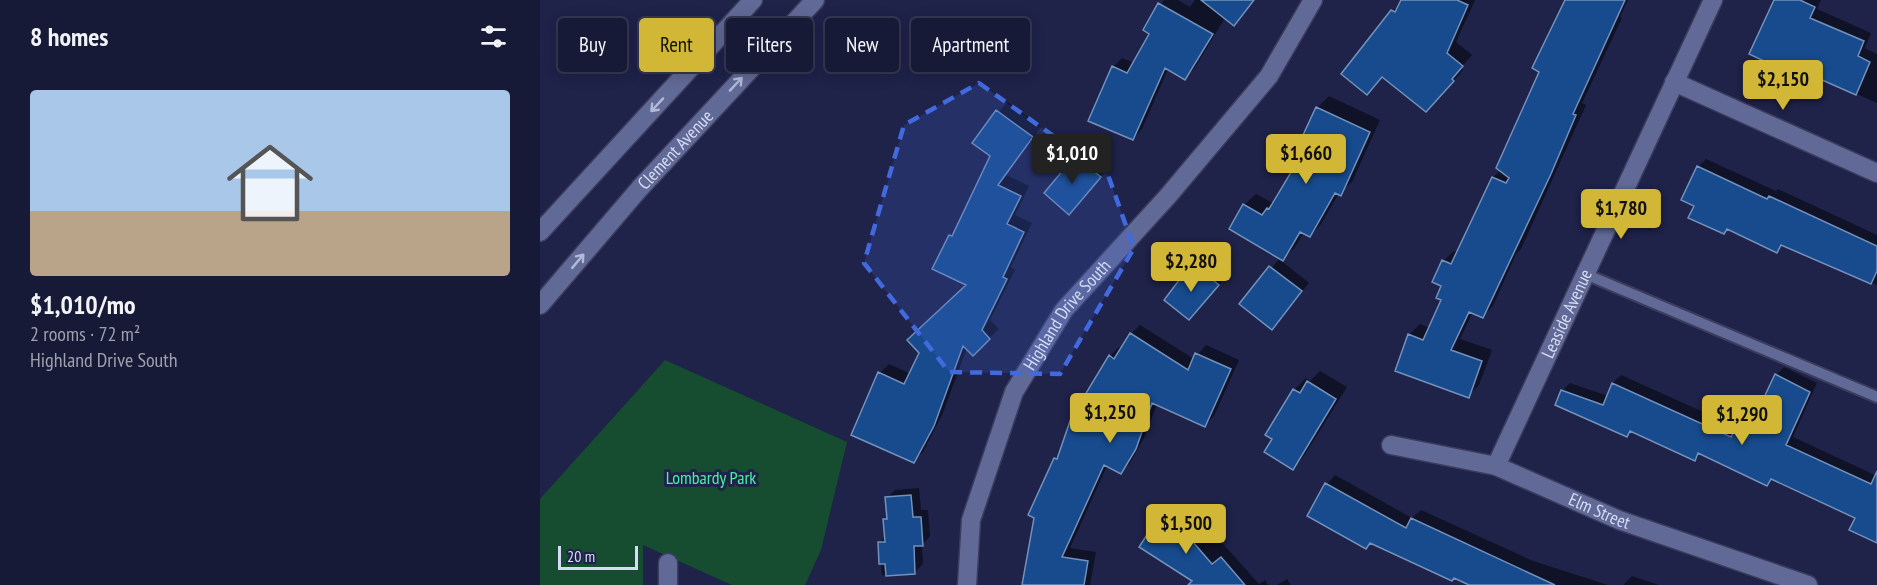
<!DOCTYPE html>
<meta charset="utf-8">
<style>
body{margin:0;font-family:"PT Sans Narrow",sans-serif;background:#20233f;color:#f1f3f6;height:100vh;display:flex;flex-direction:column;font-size:22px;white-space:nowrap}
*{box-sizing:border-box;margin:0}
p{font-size:20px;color:#9ea1ad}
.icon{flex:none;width:33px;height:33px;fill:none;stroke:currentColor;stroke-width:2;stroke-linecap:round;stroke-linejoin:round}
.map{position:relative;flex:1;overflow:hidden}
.panel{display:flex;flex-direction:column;background:#171a37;width:540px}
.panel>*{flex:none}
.guide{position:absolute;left:18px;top:18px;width:570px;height:54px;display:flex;gap:12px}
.scale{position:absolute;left:18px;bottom:15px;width:80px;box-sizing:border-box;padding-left:6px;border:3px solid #d6dcf5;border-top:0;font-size:16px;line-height:21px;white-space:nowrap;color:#d6dcf5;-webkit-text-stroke:4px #1f2249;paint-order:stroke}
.price{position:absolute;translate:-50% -51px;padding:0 14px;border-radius:6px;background:#d2b736;color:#111;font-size:20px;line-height:39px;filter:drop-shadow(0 2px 3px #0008)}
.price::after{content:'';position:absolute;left:50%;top:36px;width:18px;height:14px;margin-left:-9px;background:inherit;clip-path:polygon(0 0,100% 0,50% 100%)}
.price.selected{background:#222;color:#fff}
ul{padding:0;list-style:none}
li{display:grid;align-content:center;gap:12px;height:318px;padding:0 30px}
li+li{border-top:2px solid #363852}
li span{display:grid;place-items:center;height:186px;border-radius:6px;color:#555}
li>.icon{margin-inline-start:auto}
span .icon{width:108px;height:108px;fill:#fffc;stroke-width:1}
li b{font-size:26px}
h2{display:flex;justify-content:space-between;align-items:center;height:72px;padding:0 30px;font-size:26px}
.tag{padding:0 21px;border-radius:6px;background:#171a37;box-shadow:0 3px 15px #0003,0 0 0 2px #363852;font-size:21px;line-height:54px}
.tag.selected{background:#d2b736;color:#111}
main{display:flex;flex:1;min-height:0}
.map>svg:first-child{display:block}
.green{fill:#164d30}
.shadow{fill:#0007;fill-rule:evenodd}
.building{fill:#174b8e;stroke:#7391ba;stroke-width:1.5}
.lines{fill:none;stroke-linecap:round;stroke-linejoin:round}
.lane-casing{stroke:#3b3c5e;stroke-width:14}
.street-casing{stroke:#3b3c5e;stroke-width:21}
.secondary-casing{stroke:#3b3c5e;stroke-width:21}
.lane{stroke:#616996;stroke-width:10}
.street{stroke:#616996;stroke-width:18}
.secondary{stroke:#616996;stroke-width:18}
.oneway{stroke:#b3bad8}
.marked{fill:#426ade;fill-opacity:0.2;stroke:#426ade;stroke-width:4.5;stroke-dasharray:12 8;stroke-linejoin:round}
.labels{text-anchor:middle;stroke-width:6;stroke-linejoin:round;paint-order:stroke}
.street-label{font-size:18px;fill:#d6dcf5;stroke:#1f2249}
.park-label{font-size:18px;fill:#47f39d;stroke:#1f2249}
</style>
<main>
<section class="panel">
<h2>8 homes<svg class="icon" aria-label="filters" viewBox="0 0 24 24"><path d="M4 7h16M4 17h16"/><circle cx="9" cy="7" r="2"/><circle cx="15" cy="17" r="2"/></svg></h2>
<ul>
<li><span style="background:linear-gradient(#a9c7e8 65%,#b9a48a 0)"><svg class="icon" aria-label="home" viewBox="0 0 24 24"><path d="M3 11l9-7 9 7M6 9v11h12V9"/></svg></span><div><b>$1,010/mo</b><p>2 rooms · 72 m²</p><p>Highland Drive South</p></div></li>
</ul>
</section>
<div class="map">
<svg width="1337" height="585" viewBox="0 0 1337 585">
<rect width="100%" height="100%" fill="#1f2249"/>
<path class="green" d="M125,360L307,442L281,550L265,585H192L103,545V585H0V499Z"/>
<path class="shadow" d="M624,0H638L650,7L655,0H715L694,24L685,18L654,69L645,78L628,69L602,129L593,139L573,67L582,58L594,63L611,33L605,30Z
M863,0H935L916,42L932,55L921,68L923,70L896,100L843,76L827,93L853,11Z
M1026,0H1088L1080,17L1082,18L1042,103L1046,105L981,249L976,254L953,306L942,317L933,312L920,339L952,350L939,385L928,396L869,335L880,324L890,328L903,299V261L914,251L918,253L953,177L961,170L1001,71ZM906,260L919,266L906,264Z
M1235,0H1281L1277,9L1331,33L1325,48L1337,54V103L1250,64L1245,69Z
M789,96L840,120L812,182L799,193L781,224L770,236L764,232L755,247L743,259L704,205L716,194L733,203L758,163L777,108Z
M467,102L501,127L466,175L489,186L475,215L492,223L471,267L475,270L450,320L459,329L433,354L427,348L402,415L383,452L373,461L340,373L349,364L371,374L428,284L410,236L417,229L452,156L434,143Z
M544,149L568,168L537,205L506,193Z
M1166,159L1236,191L1238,189L1337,235V285L1244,244L1236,251L1188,228L1184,232L1156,205L1158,167Z
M665,259L686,276L657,310L644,276L652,268L655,270Z
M739,259L769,283L732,328L701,304Z
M600,325L654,359L666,345L699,360L674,416L665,425L617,404L604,438L590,463L581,472L567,466L530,548L556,552L550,585H483L515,459L520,453L570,356L579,347L582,349L591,334Z
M1244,367L1277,383L1253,437L1337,476L1317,517L1233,478L1227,484L1161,453L1155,459L1092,430L1087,436L1022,391L1030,383L1068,396L1073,383L1081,375L1199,428L1204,423L1212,427L1236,375Z
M780,371L807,387L764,456L753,468L734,439L727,435L754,390L766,378L770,381Z
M795,475L872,518L881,510L993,561L1068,585H933L769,515L787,484Z
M379,488L381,510H388L390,536L382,545L383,564L375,572L342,575L339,543L346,536L345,520L348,516L347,498L355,490Z
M631,505L649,516L647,518L668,542L676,536L719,584L725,580L728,585H649L654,581L601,547L623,513Z
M1092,576L1119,585H1083Z
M747,579L751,585H737Z"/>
<path class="building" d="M661,0H714L694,26Z
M861,0H917L928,5L907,53L923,66L912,79L914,81L886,112L842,77L827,95L801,74L851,10L855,12Z
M1025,0H1085L1033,114L1036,115L1011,174L943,318L929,312L911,350L942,361L929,398L855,371L868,334L883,340L901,300L896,298L901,286L892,282L902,260L911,264L952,177L966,183L969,178L956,168L999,72L992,68Z
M1234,0H1260L1275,7L1270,18L1324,41L1318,56L1330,62L1316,95L1248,65L1245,71L1209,54Z
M618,3L673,34L645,80L625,68L593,140L548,121L572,66L587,73L609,34L603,30Z
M776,107L830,132L801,196L795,193L770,237L760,232L743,261L689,229L703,204L722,215L727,208L729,209L756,164L751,161Z
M456,110L493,137L458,185L481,196L467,224L484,232L463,277L467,279L442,330L450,339L433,356L423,346L394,426L374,463L311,435L338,372L364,384L379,353L367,340L426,285L392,269L409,235L412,236L450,156L432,143Z
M535,156L561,177L529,215L504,193Z
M1157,166L1227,199L1229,196L1337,246V271L1331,284L1241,245L1237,253L1187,229L1184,234L1148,218L1154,206L1141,200Z
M656,266L679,285L649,320L624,300L643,275L646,278Z
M729,266L762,291L732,330L699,304Z
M590,333L648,370L655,353L691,369L665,427L612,403L596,449L581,474L564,465L522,557L548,561L544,585H482L494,518L488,515L514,458L517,459L531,418L569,355L574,359Z
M1235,374L1270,392L1246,445L1331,484L1337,471V543L1309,530L1315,518L1231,479L1227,486L1158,453L1155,461L1090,431L1087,437L1015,405L1021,390L1063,405L1072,383L1191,437L1194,430L1206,436Z
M767,381L796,399L753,470L724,452L732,439L725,435L753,389L760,393Z
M785,483L866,528L871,518L1015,585H929L914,578L912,581L830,543L826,549L767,516Z
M371,495L373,517H381L383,546H374L375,574L346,576L345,564H339L338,542H345L343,519H347L345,497Z
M622,512L642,524L640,527L672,564L681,557L705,585H648L652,581L599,547Z"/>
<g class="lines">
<defs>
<path id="lane" d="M1045,274L1337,397"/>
<g id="street">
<path d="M1134,82L1337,173"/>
<path id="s1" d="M851,445L956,466L1079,520L1268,585"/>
<path id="s2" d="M956,466L1173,0"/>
<path d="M128,585V563"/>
<path id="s3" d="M427,585L431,520L474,392L524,310L628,196L729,76L773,0"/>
</g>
<g id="secondary">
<path d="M0,232L213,0"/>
<path id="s4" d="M0,305L100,188L275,0"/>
</g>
</defs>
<use href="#lane" class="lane-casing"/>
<use href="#street" class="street-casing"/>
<use href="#secondary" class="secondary-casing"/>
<use href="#lane" class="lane"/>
<use href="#street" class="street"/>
<use href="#secondary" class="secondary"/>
</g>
<defs><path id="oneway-shaft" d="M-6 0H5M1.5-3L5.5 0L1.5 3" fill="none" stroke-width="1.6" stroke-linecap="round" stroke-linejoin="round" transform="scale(1.5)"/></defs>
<g class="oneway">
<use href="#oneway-shaft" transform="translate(196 84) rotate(-47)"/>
<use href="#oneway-shaft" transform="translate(117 105) rotate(133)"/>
<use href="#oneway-shaft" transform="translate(38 261) rotate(-50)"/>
</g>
<path class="marked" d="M439,83L568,175L594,248L520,374L409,372L324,263L364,125Z"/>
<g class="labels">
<g class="street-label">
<text dy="6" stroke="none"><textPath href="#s4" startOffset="206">Clement Avenue</textPath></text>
<text dy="6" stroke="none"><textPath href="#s2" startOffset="168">Leaside Avenue</textPath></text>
<text dy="6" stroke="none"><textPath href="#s3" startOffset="294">Highland Drive South</textPath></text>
<text dy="6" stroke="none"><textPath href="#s1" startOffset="220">Elm Street</textPath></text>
</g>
<g class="park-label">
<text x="171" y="484">Lombardy Park</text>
</g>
</g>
</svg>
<div class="scale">20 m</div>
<b class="price" style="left:1243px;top:111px">$2,150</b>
<b class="price selected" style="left:532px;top:185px">$1,010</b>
<b class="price" style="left:766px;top:185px">$1,660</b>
<b class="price" style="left:1081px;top:240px">$1,780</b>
<b class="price" style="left:651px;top:293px">$2,280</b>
<b class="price" style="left:570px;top:444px">$1,250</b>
<b class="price" style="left:1202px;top:446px">$1,290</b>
<b class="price" style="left:646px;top:555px">$1,500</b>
<div class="guide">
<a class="tag">Buy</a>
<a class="tag selected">Rent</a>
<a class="tag">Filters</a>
<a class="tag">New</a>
<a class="tag">Apartment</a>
</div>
</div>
</main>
